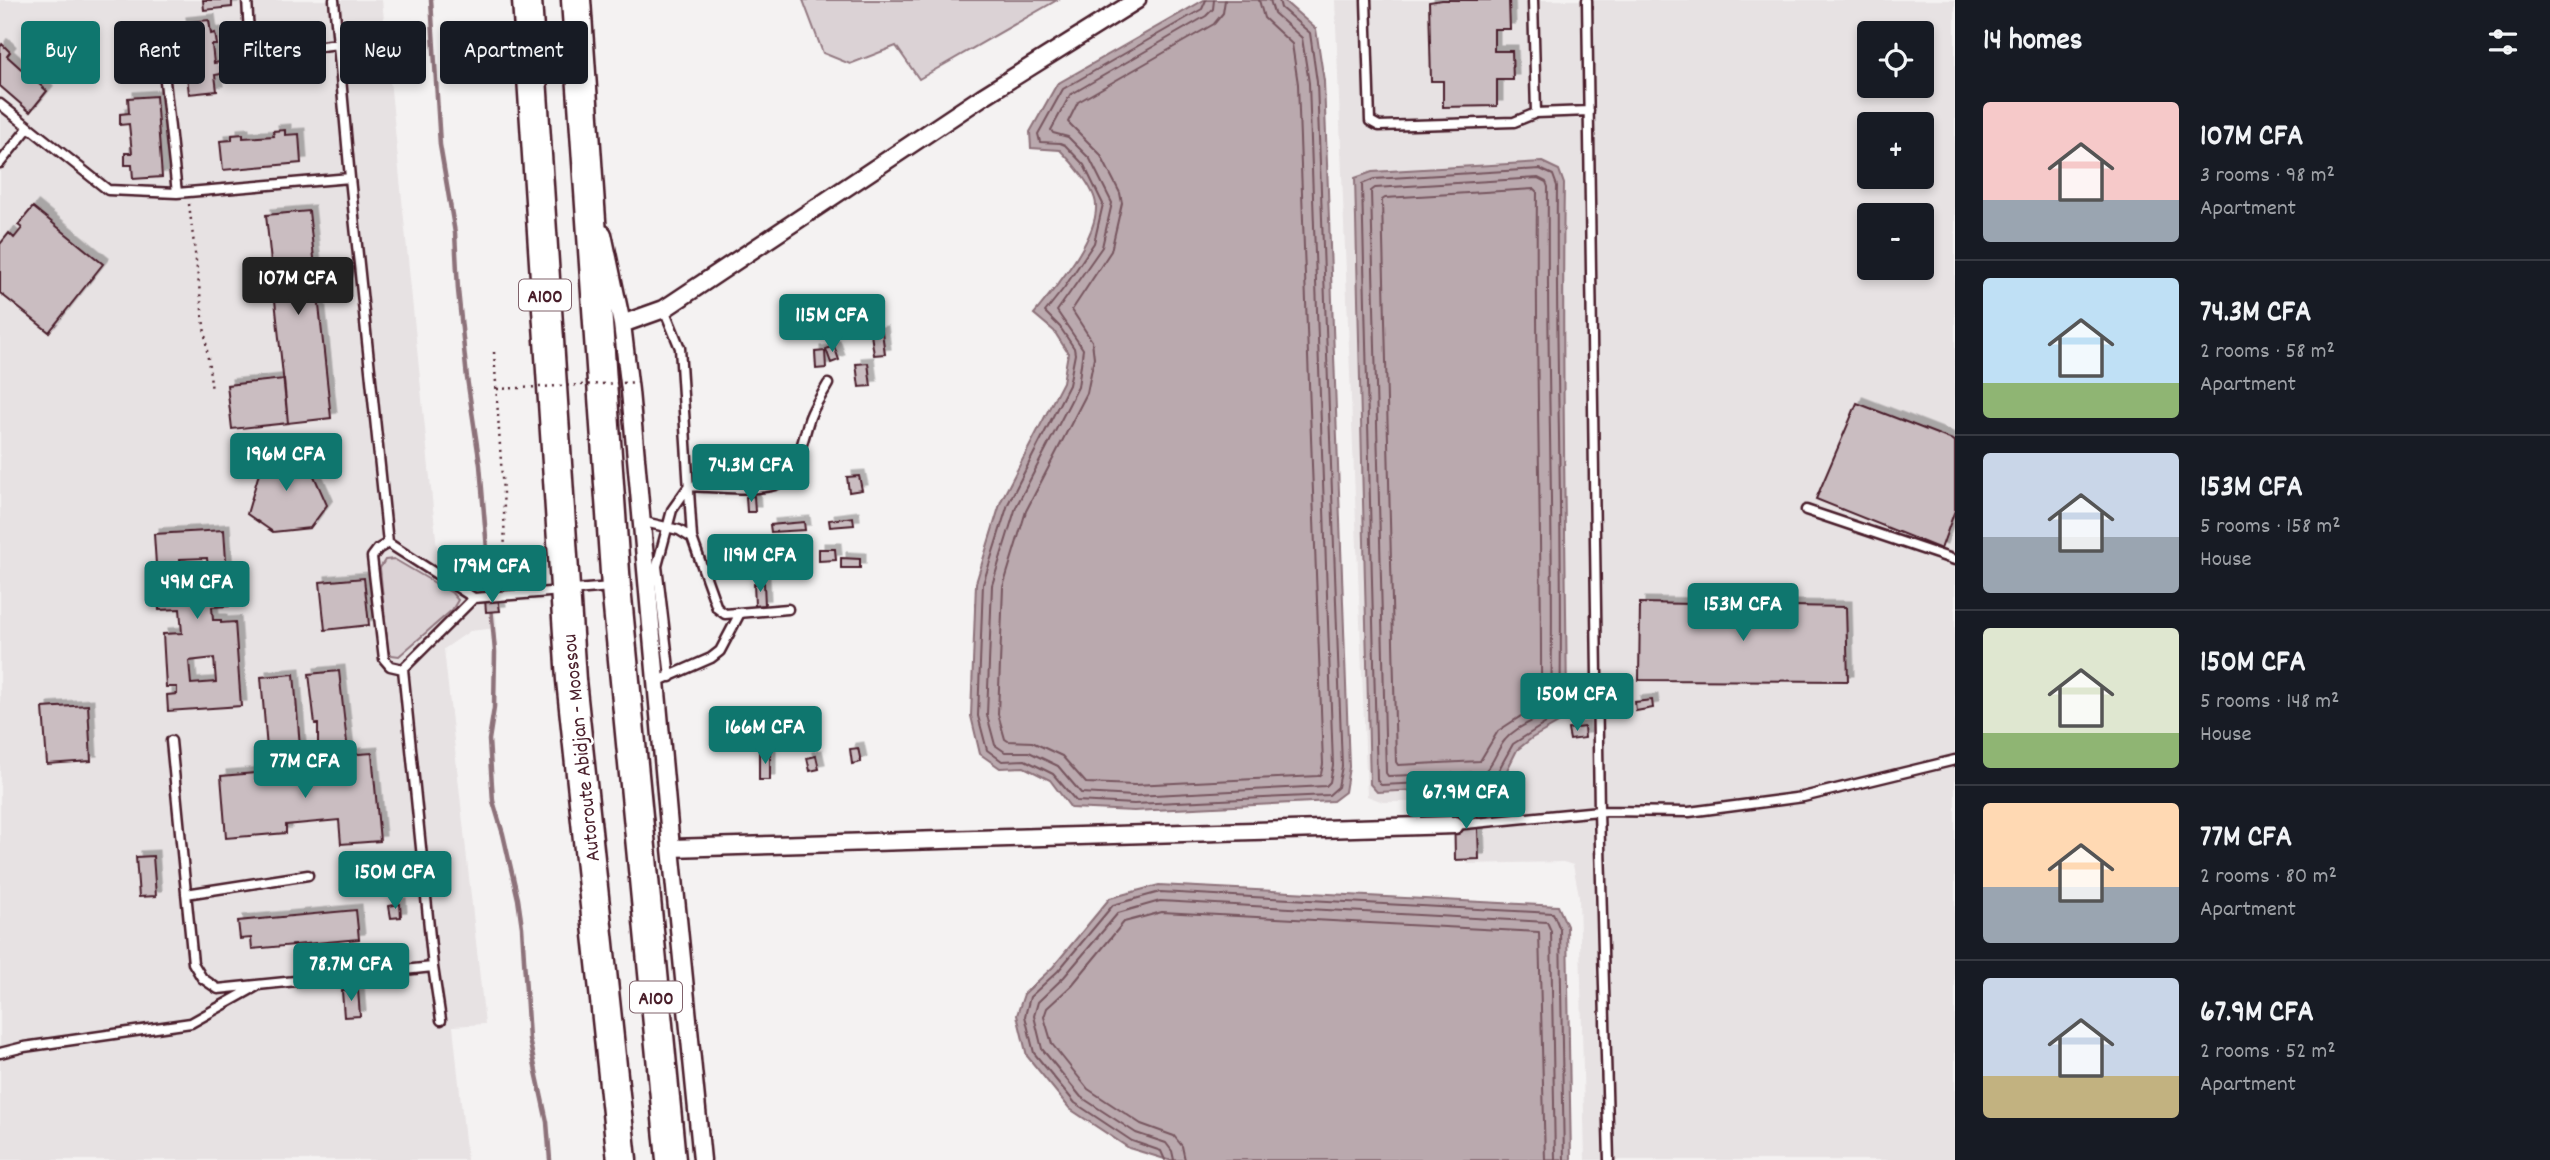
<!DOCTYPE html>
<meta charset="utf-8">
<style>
body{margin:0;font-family:Dekko,sans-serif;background:#20242c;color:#f1f3f6;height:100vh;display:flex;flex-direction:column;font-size:26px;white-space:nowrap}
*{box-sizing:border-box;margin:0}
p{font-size:23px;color:#9ea1a6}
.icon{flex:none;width:38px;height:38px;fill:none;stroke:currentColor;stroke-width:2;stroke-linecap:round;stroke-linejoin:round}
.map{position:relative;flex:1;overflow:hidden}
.details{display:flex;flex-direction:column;background:#171b24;width:595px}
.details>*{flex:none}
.guide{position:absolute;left:21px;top:21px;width:665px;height:63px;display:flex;gap:14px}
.tools{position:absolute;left:1857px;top:21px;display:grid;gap:14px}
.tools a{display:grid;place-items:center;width:77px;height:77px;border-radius:7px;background:#171b24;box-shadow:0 4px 10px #0003;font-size:35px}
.price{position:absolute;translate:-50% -60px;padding:0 16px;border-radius:7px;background:#0f766e;color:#fff;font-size:23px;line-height:46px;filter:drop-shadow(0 2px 4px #0008)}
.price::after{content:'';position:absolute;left:50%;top:42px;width:21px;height:16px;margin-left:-10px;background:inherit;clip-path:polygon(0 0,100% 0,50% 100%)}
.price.active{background:#222;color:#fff}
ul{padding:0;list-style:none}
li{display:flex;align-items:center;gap:21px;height:175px;padding:0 28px}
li+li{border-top:2px solid #363941}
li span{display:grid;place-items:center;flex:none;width:196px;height:140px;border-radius:7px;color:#555}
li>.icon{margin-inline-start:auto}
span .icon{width:84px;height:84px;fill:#fffc;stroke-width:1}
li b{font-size:30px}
h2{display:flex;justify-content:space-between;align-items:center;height:84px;padding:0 28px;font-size:30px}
.chip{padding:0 24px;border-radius:7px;background:#171b24;box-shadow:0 4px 10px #0003;font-size:24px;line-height:63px}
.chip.active{background:#0f766e;color:#fff}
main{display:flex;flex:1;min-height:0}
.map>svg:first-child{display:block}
.built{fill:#e7e2e3;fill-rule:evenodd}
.green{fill:#dbd2d5;stroke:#927880;stroke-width:2}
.water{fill:#baa9ae;stroke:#8d727a;stroke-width:2}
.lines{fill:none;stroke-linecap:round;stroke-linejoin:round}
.shore{stroke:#77565f;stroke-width:2}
.stream{stroke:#8d727a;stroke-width:4.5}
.building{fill:#cabdc1;stroke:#4a1f2b;stroke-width:2;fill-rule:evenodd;filter:url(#shadow)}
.lane-casing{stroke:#4a1f2b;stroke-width:13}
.street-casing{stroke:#4a1f2b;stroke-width:21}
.highway-casing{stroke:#4a1f2b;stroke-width:33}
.path{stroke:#4a1f2b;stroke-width:2.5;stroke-dasharray:2 5;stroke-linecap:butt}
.lane{stroke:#fff;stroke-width:8}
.street{stroke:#fff;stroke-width:16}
.highway{stroke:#fff;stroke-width:28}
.path-bridge{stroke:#4a1f2b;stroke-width:2.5;stroke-dasharray:2 5;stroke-linecap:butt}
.labels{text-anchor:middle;stroke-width:5;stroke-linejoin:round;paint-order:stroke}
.shield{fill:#fff;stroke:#80626b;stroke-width:2}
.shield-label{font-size:19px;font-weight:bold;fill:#4a1f2b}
.street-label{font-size:21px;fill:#4a1f2b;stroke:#fff}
</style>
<main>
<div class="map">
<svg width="1955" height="1160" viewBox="0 0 1955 1160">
<defs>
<filter id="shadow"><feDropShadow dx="5.5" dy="-5.5" stdDeviation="0" flood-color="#0004"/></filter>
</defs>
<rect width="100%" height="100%" fill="#f4f2f2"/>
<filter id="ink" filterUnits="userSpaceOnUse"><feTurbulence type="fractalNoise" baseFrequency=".0143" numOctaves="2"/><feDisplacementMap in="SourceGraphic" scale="14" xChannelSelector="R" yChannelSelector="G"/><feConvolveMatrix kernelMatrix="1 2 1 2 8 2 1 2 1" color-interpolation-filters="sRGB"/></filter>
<g filter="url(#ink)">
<path class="built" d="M0,0H382L437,548L464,569L491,566L497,628L470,631L444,649L485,1024L453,1026L467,1160H0Z
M1335,0H1955V1160H1585L1579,895L1573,865L1563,862L1468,864V860H1455L1454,802H1383L1367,796ZM1869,33H1922V86H1869ZM1869,124H1922V177H1869ZM1869,215H1922V268H1869Z"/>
<path class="green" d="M803,0H1057L919,79L896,46L850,64L823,53Z
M394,559L452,593L458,600L452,610L399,656L392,655L388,651L380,568L385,560Z"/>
<path class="water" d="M1204,0H1283L1316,29L1324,81L1349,767L1345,792L1333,801L1134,811L1071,808L1050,780L1024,767L1000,768L980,754L971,716L976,583L1001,501L1063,382L1068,353L1054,331L1034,314C1055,288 1098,239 1096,205C1095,188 1071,161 1060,150L1031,148L1030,132L1057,84Z
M1542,162L1559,170L1564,184C1561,362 1566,540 1567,718L1532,738L1517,750L1504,776L1490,787L1377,792L1370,784L1355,178L1372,172Z
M1159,885L1558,906L1567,926L1571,1160H1168L1129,1148L1070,1109L1027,1056L1017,1015L1024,994L1053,967L1110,898Z"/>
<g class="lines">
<path class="shore" d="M1206,0L1202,9L1063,89L1038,134L1040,142L1060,143L1065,145L1084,165L1103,204L1094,243L1064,288L1045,312L1060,327L1074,348L1075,354L1069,385L1008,504L983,584L978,716L987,750L1002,761L1025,760L1053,774L1076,801L1134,804L1329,795L1338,787L1342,766L1317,82L1310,33L1281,8L1279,0
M1214,0L1213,9L1206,16L1070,95L1051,130L1053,133L1068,137L1090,159L1112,203L1102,247L1057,311L1083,349L1078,387L1016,507L992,585L987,715L995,745L1005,752H1029L1058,766L1081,793L1134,796L1326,786L1330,782L1333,765L1309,83L1302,38L1274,13L1270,0
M1225,0L1223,13L1214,24L1078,102L1068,122L1100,154L1120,193L1122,203L1111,251L1072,310L1092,341L1094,358L1087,393L1026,511L1003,587L998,714L1005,739L1008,741L1032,742L1062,756L1086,783L1134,785L1318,776L1321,774L1323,764L1298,84L1292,44L1264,18L1259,0
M1540,169L1553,175L1557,186C1555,362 1564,538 1560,714L1513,744L1498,771L1487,780L1381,785L1377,780L1362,184L1374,179Z
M1538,178L1546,182L1548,187C1546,361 1555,535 1551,709C1538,721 1517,725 1505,740C1496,750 1495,763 1484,772L1388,776L1386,773L1371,191L1375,188Z
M1534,189L1537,192C1535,363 1542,533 1541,703L1498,731L1480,761L1398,765L1396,762L1382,200L1385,198Z
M1165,1160L1161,1151L1132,1141L1075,1103L1034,1053L1025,1016L1030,997L1058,971L1113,905L1160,892L1553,913L1560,929L1564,1160
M1174,1160L1172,1151L1166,1143L1136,1133L1081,1097L1042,1049L1034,1016L1038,1002L1064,977L1118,913L1160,901L1547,922L1551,931L1555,1160
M1185,1160L1182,1146L1174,1136L1141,1124L1088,1089L1052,1044L1044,1017L1047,1008L1072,985L1124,922L1162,912L1539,932L1545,1160"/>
<path class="stream" d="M431,0L440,145L455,233L458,290L467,378L480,465L491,598
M491,606L495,652L494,708L489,740L493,801L503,834L518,899L522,927L529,1039L547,1122L550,1160"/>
</g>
<path class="building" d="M203,0H232V7L204,10Z
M1442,0H1509L1510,29H1494V51H1512L1513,80H1497V106L1443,107V81H1431L1429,2Z
M209,20L211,34L215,33L217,45H212L214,63L220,62L221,74L215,75L217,91L189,94L181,23Z
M2,44L10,52L7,56L29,76L32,72L41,79L38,83L47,91L30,112L0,86V47Z
M156,96L162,177L133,179L132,165H125V153H132L129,124L120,125V114L129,113L128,98Z
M285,130V135L299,134L301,163L223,170L220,141L232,140V135L243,134V138L274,136L273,131Z
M33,207L103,264L49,332L0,293V244L9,233L14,238L22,228L18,225Z
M309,211L331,418L288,423L266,215Z
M882,332L885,354L874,355L871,334Z
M834,346L839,360L831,363L826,349Z
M825,351L826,368L816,369L815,352Z
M868,363L871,386L859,387L856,364Z
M284,379L288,423L232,429L227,385Z
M1857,403L1955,441V510L1941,549L1816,499Z
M302,449L327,505L310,528L273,532L247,514L265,453Z
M859,476L862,490L849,492L847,477Z
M754,496L755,512H747L746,497Z
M853,517L854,525L830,527L829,520Z
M804,522L805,530L771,532L770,525Z
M224,530L229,606L212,607L213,620H221V623L235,622L241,706L168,711L167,695L177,694V687H166L163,634L182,633L180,609L159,610L154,534ZM207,558L209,579L181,581L180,559ZM214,658L216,682L191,684L189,661Z
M819,549H835L836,560L819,561Z
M841,558L860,559V568H841Z
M364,578L369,625L325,630L320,582Z
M764,583L765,605L755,606L754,584Z
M498,598L500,611L486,612L485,599Z
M1640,603L1846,607L1848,681L1639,680Z
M339,671L348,752L318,755V724H315L309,674Z
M294,674L301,759L268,761L261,677Z
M1652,700L1653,708L1636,711L1635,702Z
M88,705L91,761L47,764L43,708Z
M1584,727L1585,738L1570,740L1568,729Z
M858,748L861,762L852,764L850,749Z
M759,752H770V780H759Z
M372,753L380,841L341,844L339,820L286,825V833L226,838L221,776L333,766L332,756Z
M816,756L819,769L810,771L807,758Z
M1477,801L1479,859L1455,860L1454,802Z
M153,856L156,896L139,897L136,857Z
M400,904L401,917L391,918L389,906Z
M356,910L359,939L252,949L251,938L240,939L238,921Z
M353,952L355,960L337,964L336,955Z
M358,990L360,1016L344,1017L342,991Z"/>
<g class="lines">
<defs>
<path id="lane" d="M247,0C249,19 245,45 265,53L338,44
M334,0L350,178L388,543L474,598L611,587
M1366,0L1370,121L1379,126L1514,122L1536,113L1589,111
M1533,0L1536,113
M1587,0L1599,811L1609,1160
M161,44L177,193
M0,104L108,190L177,193L350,178
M0,163L29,127
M664,309L680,348L692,538L717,608L725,614L788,609
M1806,510L1955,560
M640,521L679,530L692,538
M388,543L378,549L372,557L384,659L390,666L403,669
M657,566L670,677
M650,580L657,566L672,510L689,486C715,487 745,491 771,486C798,480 802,439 810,417C814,406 822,395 828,384
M403,669L433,967L441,1020
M403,669L474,598
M656,682L711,658L720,651L740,613
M171,741L193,963L202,978L218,989L433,967
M1455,825L1599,811L1689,812L1803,797L1955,760
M186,894L308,875
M0,1053L24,1047L191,1023L257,986"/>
<path id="street" d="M603,234L622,324L630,391L671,848L702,1160
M622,324L664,309L982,97L1137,0
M671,848L1455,825"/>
<path id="highway" d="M527,0L571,680L622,1160
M576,0L616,587L671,1160"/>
</defs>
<use href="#lane" class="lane-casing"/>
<use href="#street" class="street-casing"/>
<use href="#highway" class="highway-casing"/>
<path class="path" d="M189,204L212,391
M494,352L504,509L505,562L498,585"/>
<use href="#lane" class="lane"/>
<use href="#street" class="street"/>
<use href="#highway" class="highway"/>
<path class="path-bridge" d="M497,389L642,382"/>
</g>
</g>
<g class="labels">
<g class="shield">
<rect x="519" y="279.5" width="52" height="31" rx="5"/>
<rect x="630" y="981.5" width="52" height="31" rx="5"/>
</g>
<g class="shield-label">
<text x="545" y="302">A100</text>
<text x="656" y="1004">A100</text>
</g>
<g class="street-label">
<text transform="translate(580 748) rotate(-96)" y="7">Autoroute Abidjan - Moossou</text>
</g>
</g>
</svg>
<div class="tools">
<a><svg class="icon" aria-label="locate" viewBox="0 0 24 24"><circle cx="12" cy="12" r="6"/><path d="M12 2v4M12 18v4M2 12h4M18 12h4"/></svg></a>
<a>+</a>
<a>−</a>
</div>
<b class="price active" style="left:298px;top:317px">107M CFA</b>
<b class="price" style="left:832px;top:354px">115M CFA</b>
<b class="price" style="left:286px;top:493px">196M CFA</b>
<b class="price" style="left:751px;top:504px">74.3M CFA</b>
<b class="price" style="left:760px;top:594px">119M CFA</b>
<b class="price" style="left:492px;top:605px">179M CFA</b>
<b class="price" style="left:197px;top:621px">49M CFA</b>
<b class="price" style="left:1743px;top:643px">153M CFA</b>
<b class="price" style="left:1577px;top:733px">150M CFA</b>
<b class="price" style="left:765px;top:766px">166M CFA</b>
<b class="price" style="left:305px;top:800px">77M CFA</b>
<b class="price" style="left:1466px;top:831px">67.9M CFA</b>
<b class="price" style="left:395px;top:911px">150M CFA</b>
<b class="price" style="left:351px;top:1003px">78.7M CFA</b>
<div class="guide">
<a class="chip active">Buy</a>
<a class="chip">Rent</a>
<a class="chip">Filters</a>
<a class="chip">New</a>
<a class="chip">Apartment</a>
</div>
</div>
<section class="details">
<h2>14 homes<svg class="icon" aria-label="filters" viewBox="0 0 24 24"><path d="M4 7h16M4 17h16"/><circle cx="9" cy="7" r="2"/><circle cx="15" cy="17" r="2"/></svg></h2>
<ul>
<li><span style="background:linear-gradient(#f6c9c9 70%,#9aa5b1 0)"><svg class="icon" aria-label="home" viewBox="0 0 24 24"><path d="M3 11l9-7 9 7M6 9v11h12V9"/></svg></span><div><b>107M CFA</b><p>3 rooms · 98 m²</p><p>Apartment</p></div></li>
<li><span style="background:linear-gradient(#bfe0f5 75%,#8fb573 0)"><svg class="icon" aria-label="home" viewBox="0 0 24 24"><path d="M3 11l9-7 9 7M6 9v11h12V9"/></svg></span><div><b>74.3M CFA</b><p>2 rooms · 58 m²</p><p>Apartment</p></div></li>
<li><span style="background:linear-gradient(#c9d6e8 60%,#9aa5b1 0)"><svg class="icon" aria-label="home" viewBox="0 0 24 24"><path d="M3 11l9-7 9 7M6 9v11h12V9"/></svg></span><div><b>153M CFA</b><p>5 rooms · 158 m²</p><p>House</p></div></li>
<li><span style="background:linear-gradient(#dfe7d0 75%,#8fb573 0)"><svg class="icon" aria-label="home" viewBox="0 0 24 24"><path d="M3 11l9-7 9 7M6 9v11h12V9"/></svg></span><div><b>150M CFA</b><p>5 rooms · 148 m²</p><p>House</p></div></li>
<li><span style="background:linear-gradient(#ffd9b3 60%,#9aa5b1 0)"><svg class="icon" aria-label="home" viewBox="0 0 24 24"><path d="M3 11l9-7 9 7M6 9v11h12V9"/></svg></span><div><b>77M CFA</b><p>2 rooms · 80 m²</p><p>Apartment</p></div></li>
<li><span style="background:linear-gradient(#c9d6e8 70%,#c2b280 0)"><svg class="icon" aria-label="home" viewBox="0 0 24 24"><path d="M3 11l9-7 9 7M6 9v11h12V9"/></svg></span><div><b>67.9M CFA</b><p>2 rooms · 52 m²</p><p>Apartment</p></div></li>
</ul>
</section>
</main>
